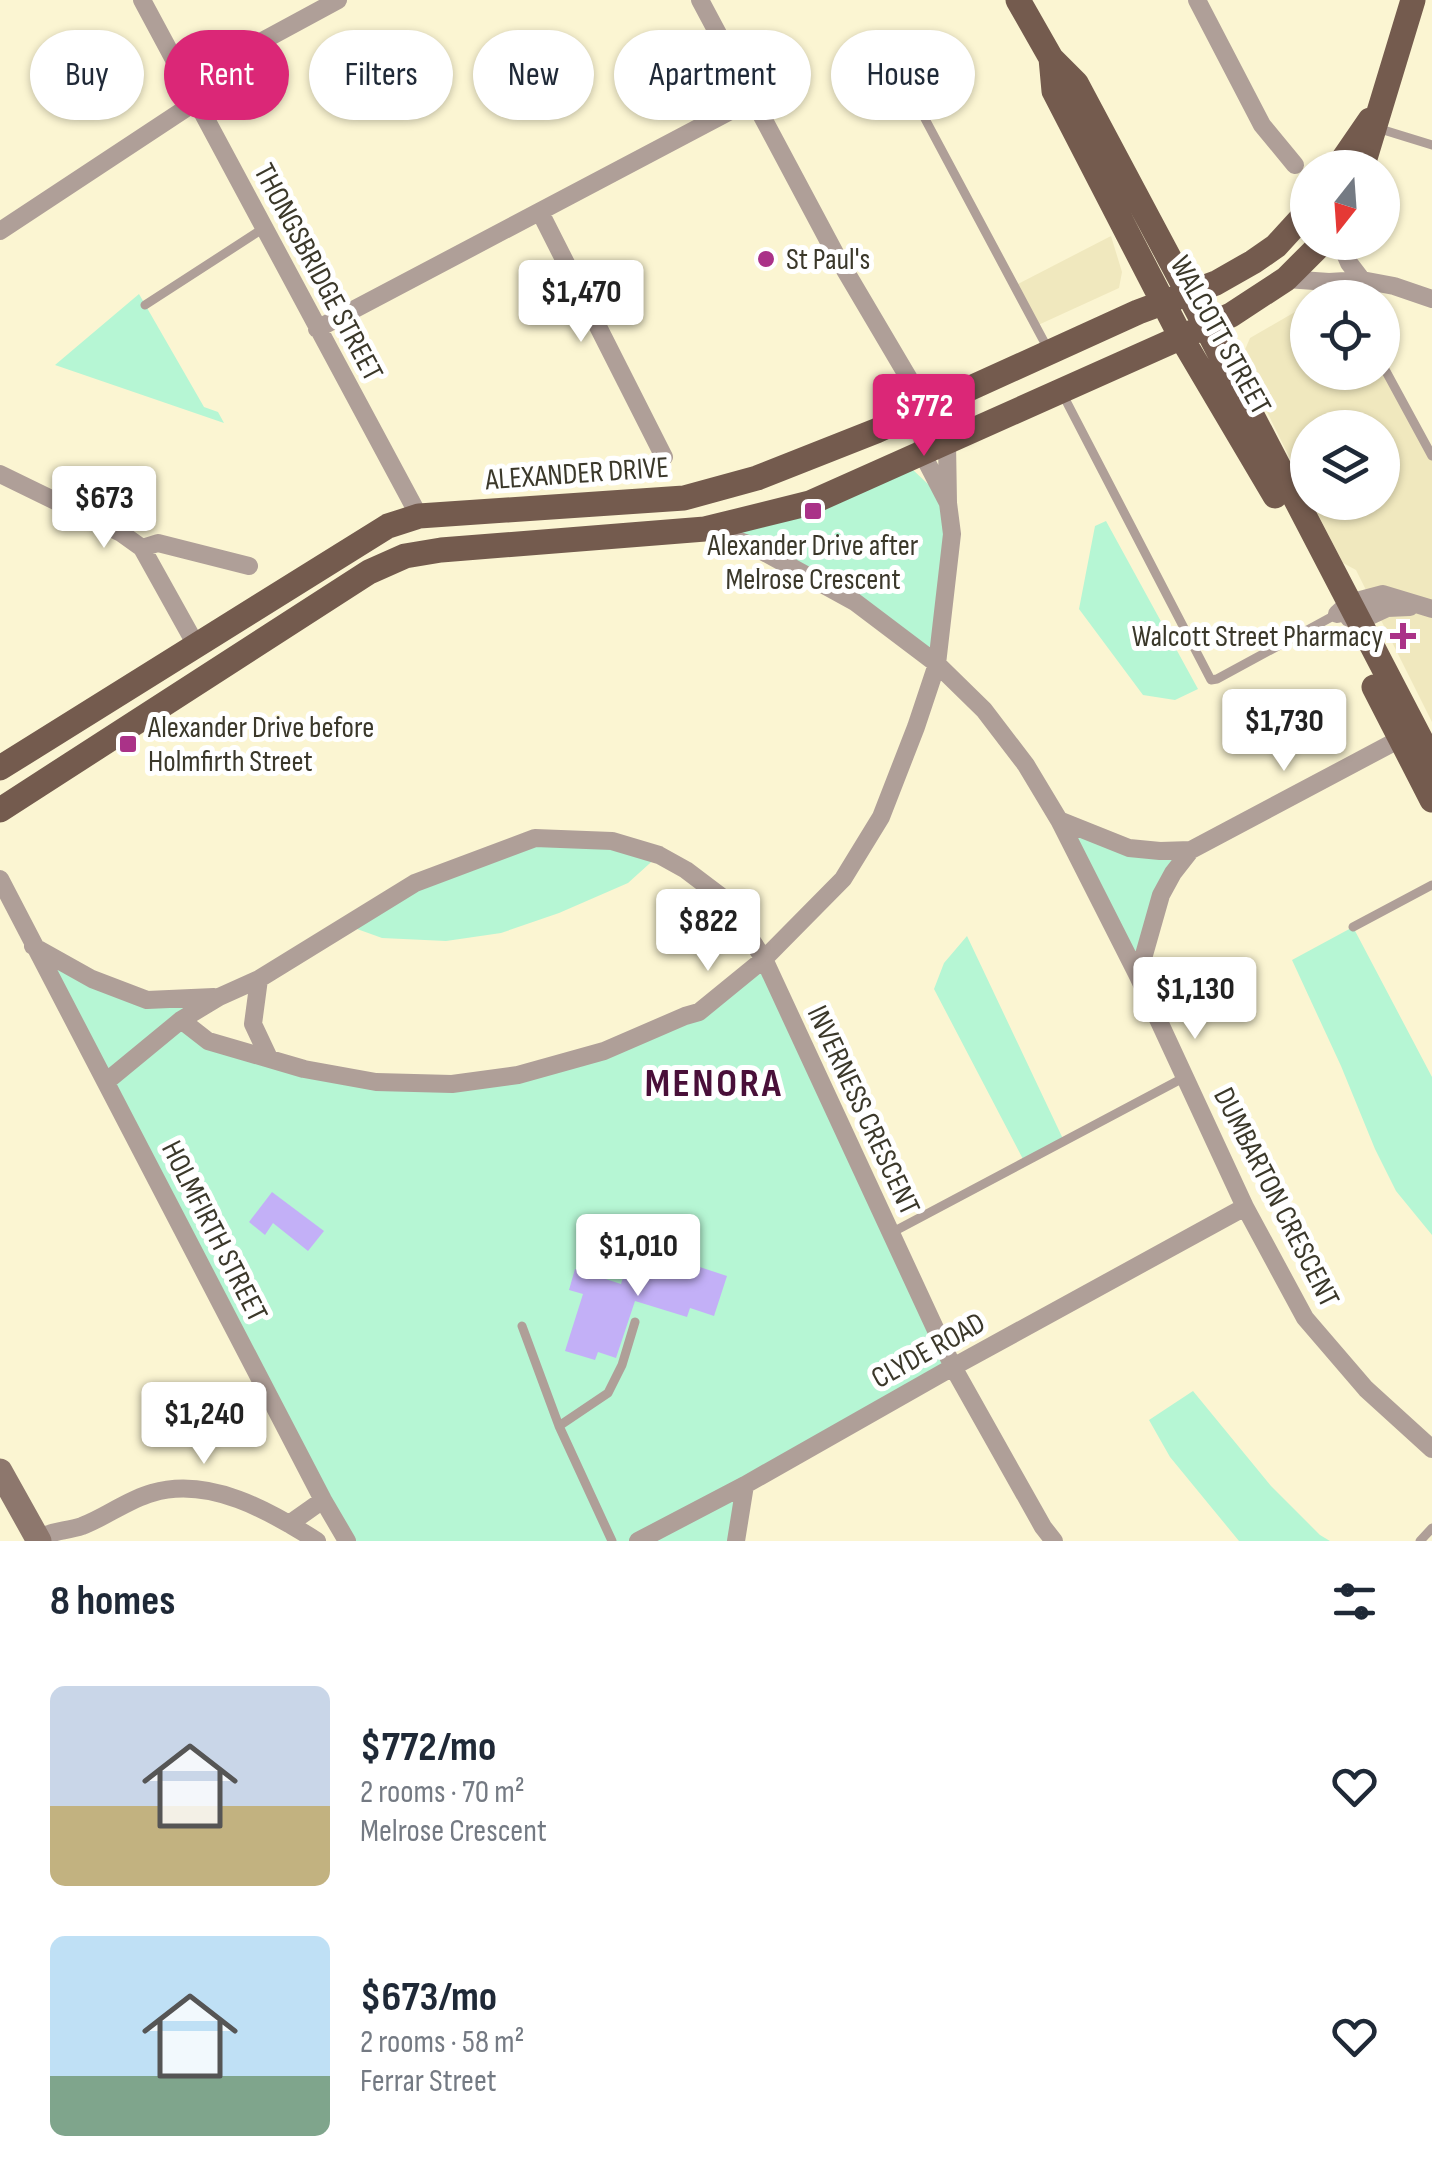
<!DOCTYPE html>
<meta charset="utf-8">
<style>
body{margin:0;font-family:"Sofia Sans Condensed",sans-serif;background:#f2f2f3;color:#1f2937;height:100vh;display:flex;flex-direction:column;font-size:38px;white-space:nowrap}
*{box-sizing:border-box;margin:0}
p{font-size:32px;color:#747a83}
.icon{flex:none;width:55px;height:55px;fill:none;stroke:currentColor;stroke-width:2;stroke-linecap:round;stroke-linejoin:round}
.map{position:relative;height:1541px;overflow:hidden}
.drawer{display:flex;flex-direction:column;background:#fff;flex:1}
.drawer>*{flex:none}
.top-card{position:absolute;left:30px;top:30px;width:1372px;height:90px;display:flex;gap:20px}
.needle{width:65px;rotate:197deg}
.tools{position:absolute;left:1290px;top:150px;display:grid;gap:20px}
.tools a{display:grid;place-items:center;width:110px;height:110px;border-radius:50%;background:#fff;box-shadow:0 2px 8px #0004;font-size:50px}
.price{position:absolute;translate:-50% -85px;padding:0 22px;border-radius:10px;background:#fff;color:#222;font-size:32px;line-height:65px;filter:drop-shadow(0 2px 5px #0008)}
.price::after{content:'';position:absolute;left:50%;top:60px;width:30px;height:22px;margin-left:-15px;background:inherit;clip-path:polygon(0 0,100% 0,50% 100%)}
.price.active{background:#db2777;color:#fff}
ul{padding:0;list-style:none}
li{display:flex;align-items:center;gap:30px;height:250px;padding:0 50px}
li span{display:grid;place-items:center;flex:none;width:280px;height:200px;border-radius:15px;color:#555}
li>.icon{margin-inline-start:auto}
span .icon{width:120px;height:120px;fill:#fffc;stroke-width:1}
li b{font-size:42px}
h2{display:flex;justify-content:space-between;align-items:center;height:120px;padding:0 50px;font-size:42px}
.chip{padding:0 35px;border-radius:45px;background:#fff;box-shadow:0 2px 8px #0004;font-size:35px;line-height:90px}
.chip.active{background:#db2777;color:#fff}
.map>svg:first-child{display:block}
.built{fill:#f0e8be}
.green{fill:#b6f6d4}
.building{fill:#c3b0f7}
.lines{fill:none;stroke-linecap:round;stroke-linejoin:round}
.lane{stroke:#af9f98;stroke-width:9}
.street{stroke:#af9f98;stroke-width:18}
.secondary{stroke:#8d776d;stroke-width:25}
.primary{stroke:#745b4e;stroke-width:25}
.poi-dot{fill:#aa3288;stroke:#fff;stroke-width:4}
.labels{text-anchor:middle;stroke-width:10;stroke-linejoin:round;paint-order:stroke}
.poi-label{font-size:30px;fill:#3b382a;stroke:#fff;text-anchor:start}
.street-label{font-size:30px;fill:#3b382a;stroke:#fff}
.district-label{font-size:40px;font-weight:bold;letter-spacing:2.5px;fill:#490f39;stroke:#fff}
</style>
<div class="map">
<svg width="1432" height="1541" viewBox="0 0 1432 1541">
<rect width="100%" height="100%" fill="#fbf5d2"/>
<path class="built" d="M1111,236L1122,272L1119,288L1036,326L1014,286Z
M1307,305L1308,372H1382L1432,456V722L1356,570L1343,563L1312,503L1382,502V428H1308L1307,493L1241,359L1250,338Z"/>
<path class="green" d="M139,294L204,407L218,412L224,423L55,365Z
M911,468L948,503L937,664L855,602L706,529Z
M1106,521L1198,689L1175,700L1143,695L1079,609L1095,526Z
M1059,820L1129,848L1191,850L1161,895L1138,976Z
M535,838L659,855L628,883L559,913L501,933L446,941L382,938L346,925L415,883Z
M1353,927L1432,1077V1235L1396,1191L1375,1149L1341,1066L1292,960Z
M967,936L1064,1141L1024,1161L934,989L944,963Z
M33,946L147,1000L219,997L182,1020L208,1041L376,1082L519,1075L699,1012L764,959L953,1367L745,1485L736,1541H347Z
M1193,1391L1271,1486L1320,1535L1330,1541H1239L1170,1457L1149,1420Z"/>
<path class="building" d="M272,1192L324,1231L308,1251L273,1223L265,1235L249,1222Z
M633,1245L727,1276L714,1316L690,1308L687,1317L635,1301L616,1358L598,1352L595,1360L565,1351L583,1294L569,1290L575,1269L621,1284Z"/>
<g class="lines">
<path class="lane" d="M916,102L1048,349
M1377,128L1432,145
M145,305L264,228
M1382,364L1432,456
M1062,393L1211,680L1217,679L1337,614
M1353,927L1432,885
M891,1233L1185,1077
M522,1326L559,1426L612,1541
M559,1426L608,1393L622,1365L635,1322
M1420,1541L1432,1528"/>
<path class="street" d="M142,0L419,516
M1197,0L1262,125L1295,165
M187,82L338,0
M540,212L664,457
M0,231L197,101
M1340,242L1349,263L1362,280
M1286,279L1329,282L1362,280L1394,286L1432,299
M317,329L753,99
M925,409L922,453L948,503
M0,474L121,533L142,548L196,645
M705,529L751,545L855,602L937,664L984,710L1026,765L1059,820L1138,976L1245,1207L1305,1318L1366,1389L1432,1449
M142,548L158,543L249,566
M1337,614L1349,603L1383,594L1432,609
M1349,618L1359,621L1387,608L1410,607
M1059,820L1129,848L1160,851L1191,850
M0,879L323,1500L347,1541
M33,946L92,979L147,1000L214,997
M1138,976L1161,895L1173,873L1191,850L1400,739
M259,979L253,1024L269,1058
M181,1020L208,1041L304,1069L376,1082L452,1084L518,1075L604,1051L685,1016L699,1012L764,959L843,879L881,817L916,727L937,664L952,534L948,503L947,443L836,255L700,0
M107,1081L181,1020L219,997L259,979L415,883L535,838L612,841L659,855L686,870L723,898L764,959L953,1367L1043,1527L1054,1541
M289,1524L323,1500
M38,1538C52,1531 67,1531 82,1526C106,1517 127,1500 152,1493C209,1476 270,1511 317,1541
M638,1541L745,1485L953,1367L1245,1207
M736,1541L745,1485"/>
<path class="secondary" d="M0,1471L39,1541"/>
<path class="primary" d="M1018,0L1051,58L1076,83L1206,327L1432,761
M1051,58L1054,91L1181,337L1275,496
M1337,168L1370,120
M1362,168L1413,0
M1374,687L1432,800
M0,768L388,526L419,516L684,498L757,478L876,431L1138,312L1216,283L1253,262L1276,246L1308,211
M0,810L369,572L405,556L441,550L705,529L810,503L1231,315L1286,279L1323,242"/>
</g>
<g class="poi-dot">
<circle cx="766" cy="259" r="10"/>
<rect x="803" y="501" width="20" height="20" rx="5"/>
<path d="M1398 621h10v10h10v10h-10v10h-10v-10h-10v-10h10z"/>
<rect x="118" y="734" width="20" height="20" rx="5"/>
</g>
<g class="labels">
<g class="poi-label">
<text x="786" y="269">St Paul's</text>
<text x="813" y="555" text-anchor="middle">Alexander Drive after<tspan x="813" dy="34">Melrose Crescent</tspan></text>
<text x="1383" y="646" text-anchor="end">Walcott Street Pharmacy</text>
<text x="148" y="737">Alexander Drive before<tspan x="148" dy="34">Holmfirth Street</tspan></text>
</g>
<g class="street-label">
<text transform="translate(319 272) rotate(62)" y="10">THONGSBRIDGE STREET</text>
<text transform="translate(1221 335) rotate(61)" y="10">WALCOTT STREET</text>
<text transform="translate(577 473) rotate(-4)" y="10">ALEXANDER DRIVE</text>
<text transform="translate(864 1110) rotate(65)" y="10">INVERNESS CRESCENT</text>
<text transform="translate(1277 1197) rotate(63)" y="10">DUMBARTON CRESCENT</text>
<text transform="translate(215 1231) rotate(63)" y="10">HOLMFIRTH STREET</text>
<text transform="translate(928 1350) rotate(-29)" y="10">CLYDE ROAD</text>
</g>
<g class="district-label">
<text x="714" y="1096">MENORA</text>
</g>
</g>
</svg>
<div class="tools">
<a><svg class="needle" viewBox="-14 -14 28 28"><path d="M0-13l5 13h-10z" fill="#e53935"/><path d="M0 13l5-13h-10z" fill="#747a83"/></svg></a>
<a><svg class="icon" aria-label="locate" viewBox="0 0 24 24"><circle cx="12" cy="12" r="6"/><path d="M12 2v4M12 18v4M2 12h4M18 12h4"/></svg></a>
<a><svg class="icon" aria-label="layers" viewBox="0 0 24 24"><path d="M12 4l9 5-9 5-9-5zM3 14l9 5 9-5"/></svg></a>
</div>
<b class="price" style="left:581px;top:345px">$1,470</b>
<b class="price active" style="left:924px;top:459px">$772</b>
<b class="price" style="left:104px;top:551px">$673</b>
<b class="price" style="left:1284px;top:774px">$1,730</b>
<b class="price" style="left:708px;top:974px">$822</b>
<b class="price" style="left:1195px;top:1042px">$1,130</b>
<b class="price" style="left:638px;top:1299px">$1,010</b>
<b class="price" style="left:204px;top:1467px">$1,240</b>
<div class="top-card">
<a class="chip">Buy</a>
<a class="chip active">Rent</a>
<a class="chip">Filters</a>
<a class="chip">New</a>
<a class="chip">Apartment</a>
<a class="chip">House</a>
</div>
</div>
<section class="drawer">
<h2>8 homes<svg class="icon" aria-label="filters" viewBox="0 0 24 24"><path d="M4 7h16M4 17h16"/><circle cx="9" cy="7" r="2"/><circle cx="15" cy="17" r="2"/></svg></h2>
<ul>
<li><span style="background:linear-gradient(#c9d6e8 60%,#c2b280 0)"><svg class="icon" aria-label="home" viewBox="0 0 24 24"><path d="M3 11l9-7 9 7M6 9v11h12V9"/></svg></span><div><b>$772/mo</b><p>2 rooms · 70 m²</p><p>Melrose Crescent</p></div><svg class="icon" aria-label="heart" viewBox="0 0 24 24"><path d="M12 20l-8-8c-3-5 5-10 8-4 3-6 11-1 8 4z"/></svg></li>
<li><span style="background:linear-gradient(#bfe0f5 70%,#7fa58c 0)"><svg class="icon" aria-label="home" viewBox="0 0 24 24"><path d="M3 11l9-7 9 7M6 9v11h12V9"/></svg></span><div><b>$673/mo</b><p>2 rooms · 58 m²</p><p>Ferrar Street</p></div><svg class="icon" aria-label="heart" viewBox="0 0 24 24"><path d="M12 20l-8-8c-3-5 5-10 8-4 3-6 11-1 8 4z"/></svg></li>
</ul>
</section>
